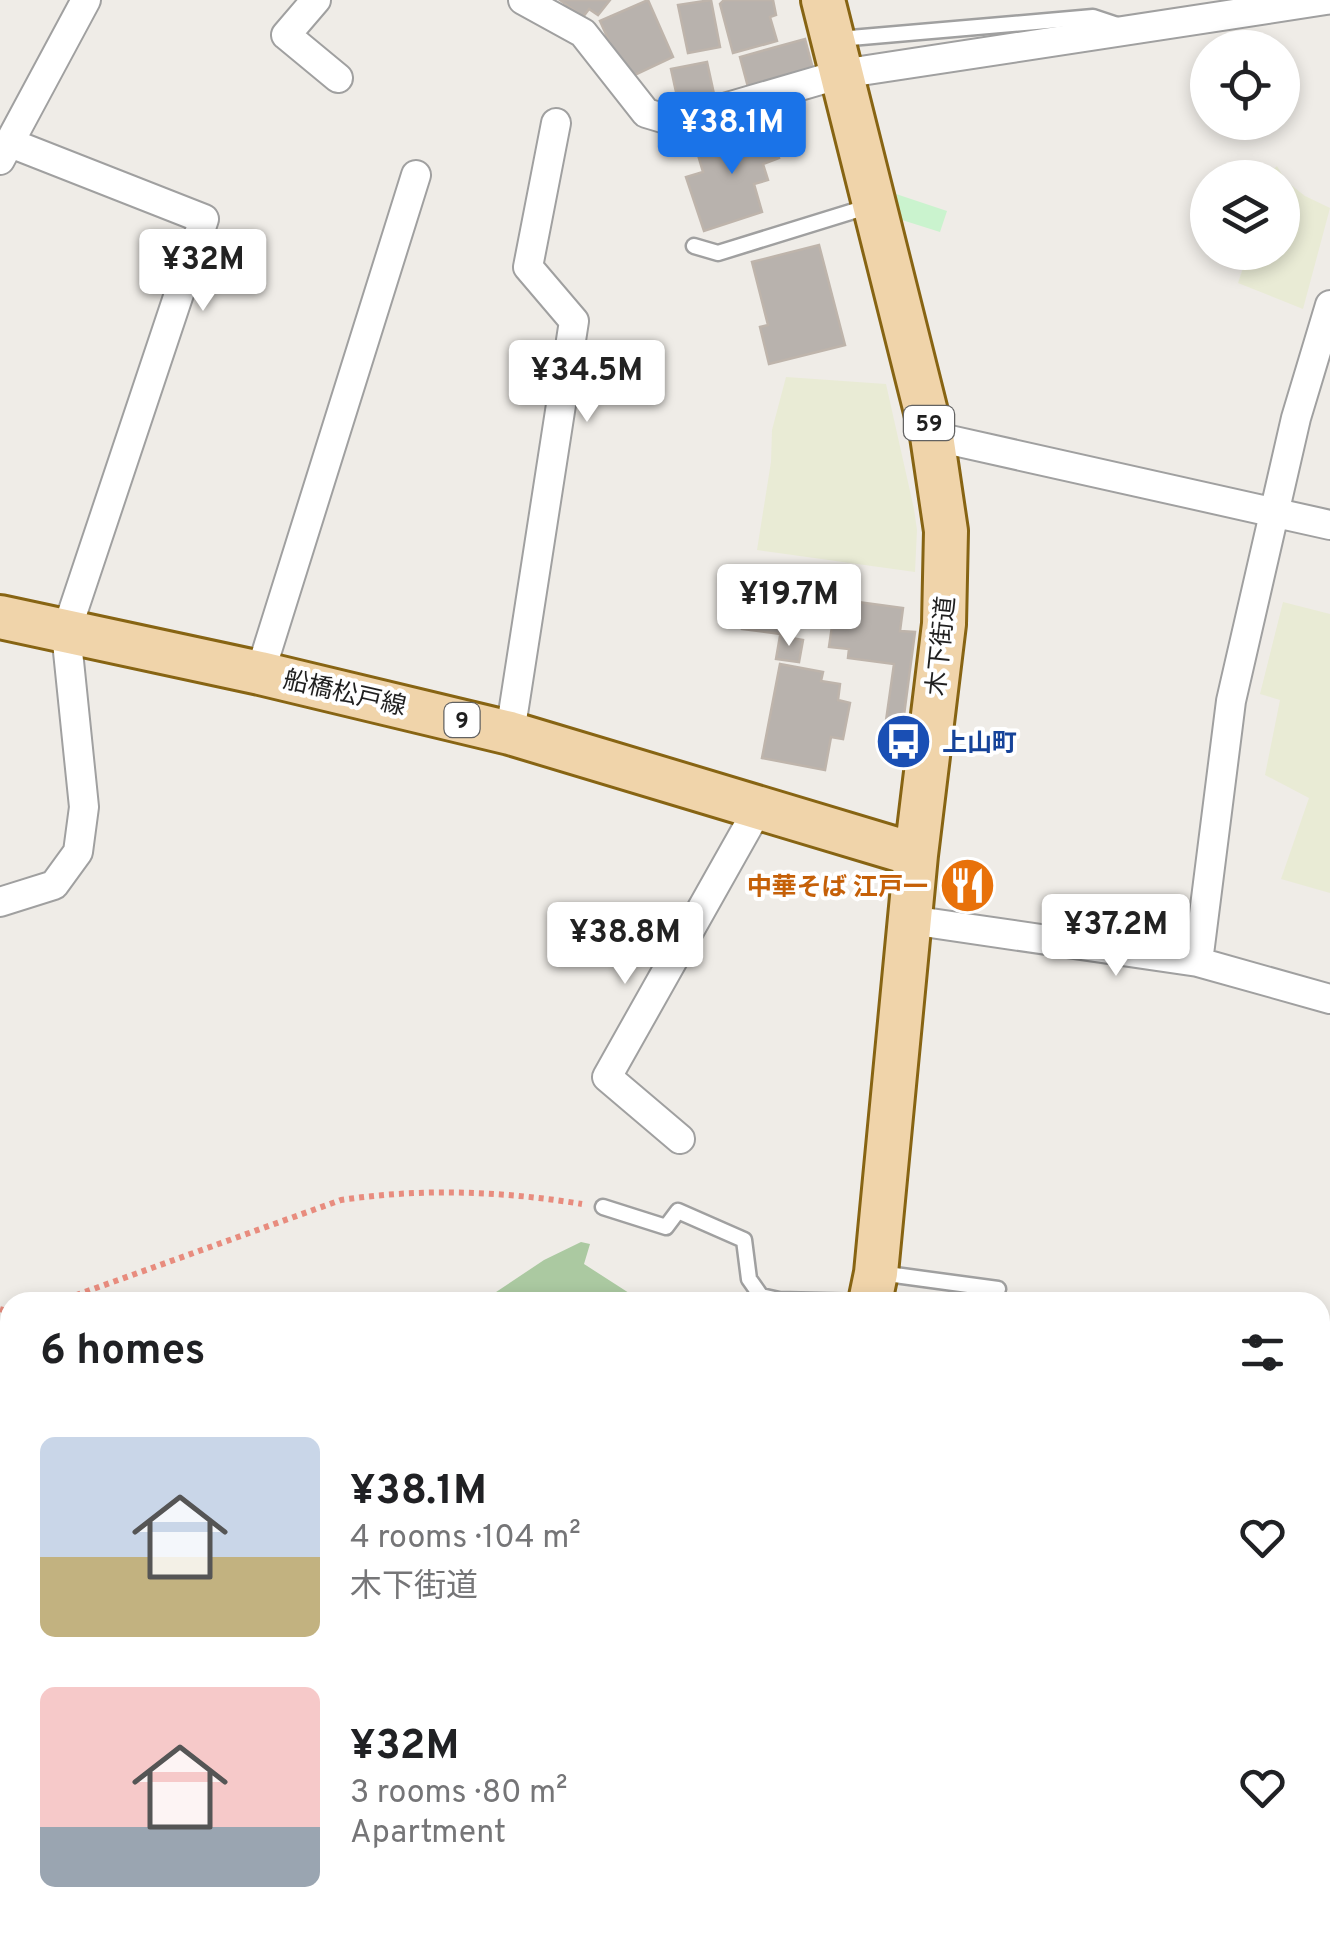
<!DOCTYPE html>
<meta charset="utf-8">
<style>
body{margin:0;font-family:Overpass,"Noto Sans JP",sans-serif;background:#f2f2f2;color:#202124;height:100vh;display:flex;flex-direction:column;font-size:38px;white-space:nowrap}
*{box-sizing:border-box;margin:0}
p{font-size:32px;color:#757577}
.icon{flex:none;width:55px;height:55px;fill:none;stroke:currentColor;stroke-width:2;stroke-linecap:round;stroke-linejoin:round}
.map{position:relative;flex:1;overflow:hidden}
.panel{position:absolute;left:0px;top:1292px;width:1330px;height:642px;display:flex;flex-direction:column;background:#fff;border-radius:30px 30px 0 0;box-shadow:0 5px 15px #0003}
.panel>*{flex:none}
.fabs{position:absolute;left:1190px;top:30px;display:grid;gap:20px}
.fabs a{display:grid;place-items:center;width:110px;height:110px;border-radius:50%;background:#fff;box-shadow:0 5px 15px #0003;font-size:50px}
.price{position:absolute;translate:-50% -85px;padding:0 22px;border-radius:10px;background:#fff;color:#222;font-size:32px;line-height:65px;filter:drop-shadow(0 2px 5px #0008)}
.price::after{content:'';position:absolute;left:50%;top:60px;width:30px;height:22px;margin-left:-15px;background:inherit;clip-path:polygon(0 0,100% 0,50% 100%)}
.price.current{background:#1a73e8;color:#fff}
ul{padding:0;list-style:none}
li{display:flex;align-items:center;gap:30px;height:250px;padding:0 40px}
li span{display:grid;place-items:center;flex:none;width:280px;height:200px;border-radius:15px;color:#555}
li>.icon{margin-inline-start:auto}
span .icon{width:120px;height:120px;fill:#fffc;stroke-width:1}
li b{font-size:42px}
h2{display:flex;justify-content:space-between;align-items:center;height:120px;padding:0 40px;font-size:42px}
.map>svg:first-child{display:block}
.farmland{fill:#e9ebd5}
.forest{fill:#abc9a1}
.park{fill:#caf3ce}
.building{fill:#b8b2ad;stroke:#beb4ab;stroke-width:2.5}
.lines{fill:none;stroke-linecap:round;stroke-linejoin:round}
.lane-casing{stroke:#a0a0a0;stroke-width:19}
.street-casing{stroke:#a0a0a0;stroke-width:32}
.primary-casing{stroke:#876413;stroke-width:48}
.path{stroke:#e88c7e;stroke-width:6;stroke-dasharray:5 5;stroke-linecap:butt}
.lane{stroke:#fff;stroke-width:14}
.street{stroke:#fff;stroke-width:28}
.primary{stroke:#f0d4aa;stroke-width:42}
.labels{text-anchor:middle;stroke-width:8;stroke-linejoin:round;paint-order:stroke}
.shield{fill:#fff;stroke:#626262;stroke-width:2.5}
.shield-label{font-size:22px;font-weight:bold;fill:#1f1f1f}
.street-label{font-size:25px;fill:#1f1f1f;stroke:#fff}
.transit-label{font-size:25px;font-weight:bold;fill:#164399;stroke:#fff;text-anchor:start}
.food-label{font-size:25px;font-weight:bold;fill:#c56008;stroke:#fff;text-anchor:end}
</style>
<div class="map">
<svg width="1330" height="1934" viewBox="0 0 1330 1934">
<rect width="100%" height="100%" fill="#efece7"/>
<path class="farmland" d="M1277,166L1286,181L1305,196L1330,208L1303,309L1238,283L1248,253L1282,252V178L1265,177Z
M786,377L886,384L914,509L917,530L915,572L757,550L771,462L772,430Z
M1283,602L1330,614V893L1281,879L1309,798L1265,775L1280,700L1260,694Z
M0,1540L10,1542V1925H166L158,1934H0Z
M1320,1884L1330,1886V1934H1114L1116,1925H1320Z
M209,1925H297L291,1934H203Z"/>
<path class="forest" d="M581,1242L590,1244L584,1264L643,1302H583L574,1296L563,1302H481L544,1260Z
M0,1488H10V1542L0,1540Z"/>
<path class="park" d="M896,194L947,211L940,232L902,220Z"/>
<path class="building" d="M560,0H610L598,15L589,9L583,17Z
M648,0L673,57L626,79L600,21Z
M711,0L720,47L688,53L678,5Z
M724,0H773L776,15L770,17L777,41L733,53L720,4Z
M805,39L813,69L748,87L740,57Z
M707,62L714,94L678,101L671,69Z
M769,125L779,158L763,164L768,180L754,184L762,212L704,231L686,177L703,172L696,148Z
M819,245L845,345L769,364L760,327L768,325L752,262Z
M747,591L778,595L776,608L784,609L781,634L742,629Z
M799,594L831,596L829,621L797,618Z
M836,599L903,608L900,631L915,632L902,730L885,728L894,664L848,658L849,649L829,647Z
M780,636L803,640L799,662L776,659Z
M780,664L823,672L821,681L840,684L838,700L850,703L843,739L831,737L825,770L762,758Z
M1320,1703L1330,1706V1815L1320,1812Z
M356,1925H430L423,1934H349Z
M513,1925H547L562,1934H508Z"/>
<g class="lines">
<defs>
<path id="lane" d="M839,39L1093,17L1120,26
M694,246L718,253L870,206
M603,1207L666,1227L678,1211L744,1240L749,1279L761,1296L779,1300L865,1302
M880,1273L998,1289"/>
<path id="street" d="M316,0L286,35L338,78
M523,0L583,33L646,113L676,122L841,74L1326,0
M0,160L86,0
M932,436L1330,525
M260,673L416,175
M510,733L574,321L528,267L556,123
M0,902L54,885L78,852L84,807L66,632L204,219L8,142
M910,920L1198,962L1330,999
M1198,962L1231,701L1296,418L1330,305
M680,1139L607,1077L759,807"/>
<path id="primary" d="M823,0L932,436L946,531L944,624L916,855L876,1273L870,1302
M0,617L260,673L510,733L916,855
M679,1934L683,1925"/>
</defs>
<use href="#lane" class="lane-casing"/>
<use href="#street" class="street-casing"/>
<use href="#primary" class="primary-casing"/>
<path class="path" d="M57,1302L341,1200C422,1188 502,1191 582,1204
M0,1309L10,1312"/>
<use href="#lane" class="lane"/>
<use href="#street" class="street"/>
<use href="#primary" class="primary"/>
</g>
<defs>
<symbol id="bus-disc" viewBox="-11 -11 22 22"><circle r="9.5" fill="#1a4fb4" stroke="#fff"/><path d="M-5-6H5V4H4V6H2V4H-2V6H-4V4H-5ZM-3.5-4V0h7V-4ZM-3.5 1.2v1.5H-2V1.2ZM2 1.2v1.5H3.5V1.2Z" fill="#fff"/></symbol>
<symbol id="restaurant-disc" viewBox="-11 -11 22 22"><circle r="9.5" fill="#e8710a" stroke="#fff"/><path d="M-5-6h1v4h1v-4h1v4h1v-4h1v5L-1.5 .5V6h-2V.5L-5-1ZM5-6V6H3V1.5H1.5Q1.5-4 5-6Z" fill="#fff"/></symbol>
</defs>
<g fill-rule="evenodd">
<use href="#bus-disc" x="872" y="710" width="63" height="63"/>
<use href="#restaurant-disc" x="936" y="854" width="63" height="63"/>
</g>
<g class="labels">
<g class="shield">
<rect x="904" y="406" width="50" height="34" rx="8"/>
<rect x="444.5" y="703" width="35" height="34" rx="8"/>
</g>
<g class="shield-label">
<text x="929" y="431">59</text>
<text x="462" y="728">9</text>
</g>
<g class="street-label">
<text transform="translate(940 646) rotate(-84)" y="9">木下街道</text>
<text transform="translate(345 692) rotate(13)" y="9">船橋松戸線</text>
</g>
<g class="transit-label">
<text x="942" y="751">上山町</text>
</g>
<g class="food-label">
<text x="928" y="895">中華そば 江戸一</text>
</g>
</g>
</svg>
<div class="fabs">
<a><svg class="icon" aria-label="locate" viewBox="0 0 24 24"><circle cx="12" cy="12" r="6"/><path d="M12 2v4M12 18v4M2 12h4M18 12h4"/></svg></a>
<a><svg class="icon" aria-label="layers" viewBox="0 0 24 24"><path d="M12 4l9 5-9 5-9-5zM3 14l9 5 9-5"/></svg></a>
</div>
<b class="price current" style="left:732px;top:177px">¥38.1M</b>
<b class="price" style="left:203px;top:314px">¥32M</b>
<b class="price" style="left:587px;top:425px">¥34.5M</b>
<b class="price" style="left:789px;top:649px">¥19.7M</b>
<b class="price" style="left:1116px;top:979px">¥37.2M</b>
<b class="price" style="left:625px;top:987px">¥38.8M</b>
<section class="panel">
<h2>6 homes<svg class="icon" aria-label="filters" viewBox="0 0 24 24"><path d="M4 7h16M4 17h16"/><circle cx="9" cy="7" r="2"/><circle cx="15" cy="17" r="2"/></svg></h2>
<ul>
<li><span style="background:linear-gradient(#c9d6e8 60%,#c2b280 0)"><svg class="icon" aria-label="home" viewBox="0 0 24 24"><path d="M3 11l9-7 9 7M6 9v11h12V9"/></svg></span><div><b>¥38.1M</b><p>4 rooms · 104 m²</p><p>木下街道</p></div><svg class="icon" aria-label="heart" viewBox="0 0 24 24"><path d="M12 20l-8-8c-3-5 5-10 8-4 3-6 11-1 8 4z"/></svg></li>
<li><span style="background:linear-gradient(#f6c9c9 70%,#9aa5b1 0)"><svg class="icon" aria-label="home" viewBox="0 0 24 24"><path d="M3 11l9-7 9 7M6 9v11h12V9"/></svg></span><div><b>¥32M</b><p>3 rooms · 80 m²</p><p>Apartment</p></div><svg class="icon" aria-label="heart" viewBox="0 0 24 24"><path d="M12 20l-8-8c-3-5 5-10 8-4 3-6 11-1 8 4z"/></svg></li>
</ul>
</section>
</div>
